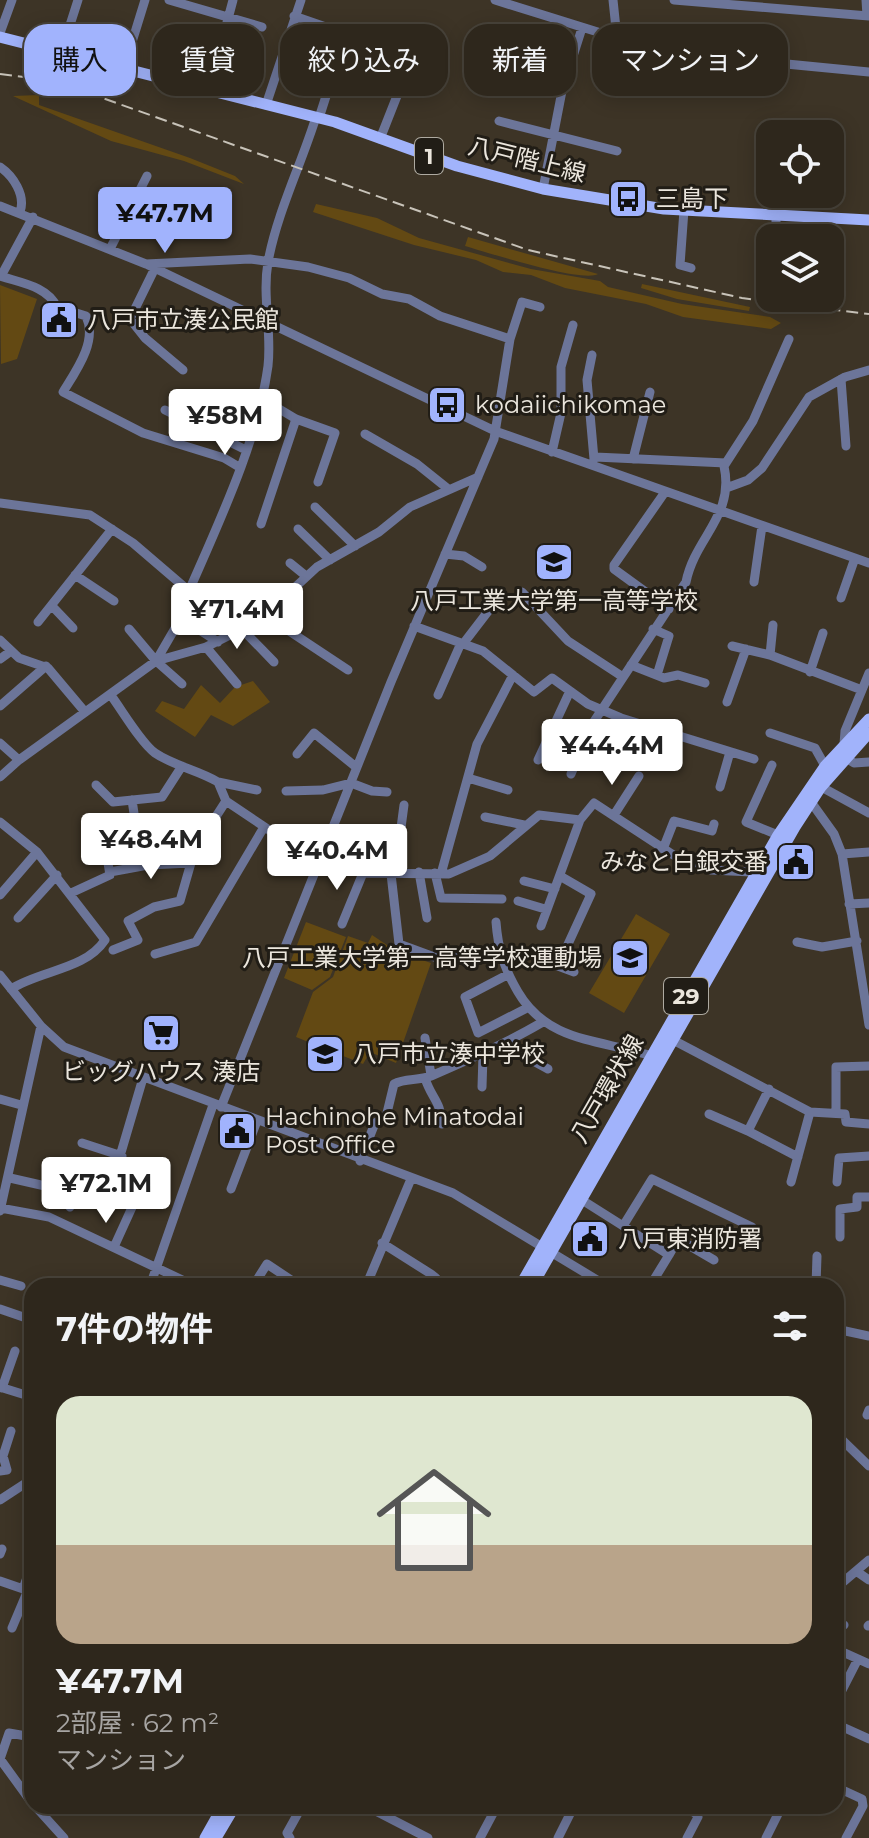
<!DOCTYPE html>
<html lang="ja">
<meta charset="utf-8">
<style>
body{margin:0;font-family:Montserrat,"Noto Sans JP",sans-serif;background:#3a3329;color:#f1f3f6;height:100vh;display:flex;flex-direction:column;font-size:30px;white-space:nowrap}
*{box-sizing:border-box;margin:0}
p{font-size:26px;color:#a7a5a3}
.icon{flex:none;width:44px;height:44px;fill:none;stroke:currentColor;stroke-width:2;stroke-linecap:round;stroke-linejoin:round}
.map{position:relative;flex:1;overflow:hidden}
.side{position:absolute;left:24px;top:1278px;width:820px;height:536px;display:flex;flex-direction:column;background:#2e271c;border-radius:24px;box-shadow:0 4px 20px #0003,0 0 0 2px #49443b}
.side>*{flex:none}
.banner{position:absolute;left:24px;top:24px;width:822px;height:72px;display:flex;gap:16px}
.fabs{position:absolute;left:756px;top:120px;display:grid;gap:16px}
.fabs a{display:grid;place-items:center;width:88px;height:88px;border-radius:16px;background:#2e271c;box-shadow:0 4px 20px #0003,0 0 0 2px #49443b;font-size:40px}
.price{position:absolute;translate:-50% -68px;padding:0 18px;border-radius:8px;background:#fff;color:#222;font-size:26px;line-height:52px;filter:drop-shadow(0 2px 4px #0008)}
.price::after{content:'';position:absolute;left:50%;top:48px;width:24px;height:18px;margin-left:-12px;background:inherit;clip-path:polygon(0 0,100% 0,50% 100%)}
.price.selected{background:#a1b3fd;color:#111}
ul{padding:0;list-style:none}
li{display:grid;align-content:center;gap:16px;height:424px;padding:0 32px}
li span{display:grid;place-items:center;height:248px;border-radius:24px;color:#555}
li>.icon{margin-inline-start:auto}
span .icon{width:144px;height:144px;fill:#fffc;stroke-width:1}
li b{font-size:34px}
h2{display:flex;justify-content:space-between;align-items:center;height:96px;padding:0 32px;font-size:34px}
.tag{padding:0 28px;border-radius:24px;background:#2e271c;box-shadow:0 4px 20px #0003,0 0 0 2px #49443b;font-size:28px;line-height:72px}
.tag.selected{background:#a1b3fd;color:#111}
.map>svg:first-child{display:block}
.green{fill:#634913}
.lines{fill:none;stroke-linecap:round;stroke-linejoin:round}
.minor{stroke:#6c7599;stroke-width:9}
.major{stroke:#a1b3fb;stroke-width:11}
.rail{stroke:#c8c3b9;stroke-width:2;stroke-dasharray:12 6;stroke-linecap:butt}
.labels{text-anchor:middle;stroke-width:6;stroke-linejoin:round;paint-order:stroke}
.shield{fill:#211d16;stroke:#aeaaa1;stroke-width:2}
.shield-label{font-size:22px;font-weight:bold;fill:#ebe6dd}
.street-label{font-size:24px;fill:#ebe6dd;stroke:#211d16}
.poi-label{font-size:24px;fill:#ebe6dd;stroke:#211d16;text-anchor:start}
</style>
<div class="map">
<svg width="869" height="1838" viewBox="0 0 869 1838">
<rect width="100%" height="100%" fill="#3d3426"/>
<path class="green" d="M39,95V105L190,158L235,176L244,184L184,161L111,141L13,96Z
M316,204L377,218L419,238L531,269L600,281L608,287L682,304L770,317L781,323L771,329L683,317L646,304L565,288L531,275L503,272L476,260L414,245L313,212Z
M468,237L598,274C582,283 489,253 465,246Z
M642,284L750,307L749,311L677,299L641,288Z
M0,285L37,299L17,359L1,364Z
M253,681L270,702L233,726L211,715L195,737L155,711L162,701L184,709L201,685L220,703L235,687Z
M636,914L670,934L624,1013L589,993Z
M306,922L346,937L330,977L312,990L284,978Z
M372,935L396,951L431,963L396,1063L370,1052L363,1064L296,1037L313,992L333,977L348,936L368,943Z"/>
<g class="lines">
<path class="minor" d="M169,0L262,27
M495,0L617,38L735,59L869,72
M613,0L617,38
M674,0L869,16
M866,0L867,16
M294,16L346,34L319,118
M0,33L12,0
M62,50L78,0
M124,68L145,0
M209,90L233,0
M266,105L301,0
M499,121L617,151
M380,139L408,68
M0,167C13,176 26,195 20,212
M543,189L562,91L582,28
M0,206L146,264L495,431L869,563
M684,210L680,265L691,268
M776,215V238
M110,249L147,176
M146,264L250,259L308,267L349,278L382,294L409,299L440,316L510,339L494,439L391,682L221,1107
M155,268L130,319L145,338L183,370
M0,276C21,283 47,286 57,307L86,316C98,341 76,371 63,392L143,433L224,458L239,467
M1,276L33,217
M791,298L792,300
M510,339L522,302L540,307
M592,355L587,380L594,459
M841,379L846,446
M261,398L296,419L335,433L318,482
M165,410L244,449
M365,434L417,464L447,488
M552,452L561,413V367L573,325
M595,457L726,463
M633,459L650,392
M729,487L748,480L762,468L809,397L845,377L869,370
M665,492L614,565V569L669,609
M0,503L90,515L133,543L189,591L181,618L156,661L19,760L0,777
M315,507L355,546
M261,524L296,419
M298,529L330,560
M445,554L464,556L482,567
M290,563L306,576
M75,575L114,601
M754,582L762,526
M190,588L251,624
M189,591C219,522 258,440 268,366C272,332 262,297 268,262C277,213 301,165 316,117
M522,592L568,641L623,677
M841,598L855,558
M52,606L73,628
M265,615L348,670
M181,618L218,642
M38,622L112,529
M414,626L483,651L534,692L552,678L588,704L621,718L754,759
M129,629L156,661L182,684
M242,629L274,662
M653,629L669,636L657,675
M0,640L19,658L48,668L85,712
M463,644L496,601
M732,646L770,655L862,690
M206,647L237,684
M770,655L773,625
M0,659L11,651
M156,661L206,647L242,629L265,615L317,567L379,532L410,507L478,477
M631,665L664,678L678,675L705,683
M810,672L823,633
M110,694C122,710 141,743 155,753C174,766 198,770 218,782L226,801L284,840L363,873L449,874L490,856L539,815L580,820L594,803L678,858L711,870L751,872L762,877
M438,695L461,643
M727,702L746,649
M0,706L46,666
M770,733L815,748L825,766
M0,743L19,760
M844,744L845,731L869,673
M297,754L314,733L356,767
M846,758L854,763L869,762
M538,760L570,691
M772,765L746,822L778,835
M571,774L591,726L686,582C695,537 735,516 724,466L753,421L789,339
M468,778L508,790
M218,782L257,790
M816,784L869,813
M96,785L113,802L162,797L182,766
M720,787L730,752
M286,791L323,790L351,783L372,791L387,792
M811,802L834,834L842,854L869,1025
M614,815L639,776
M485,817L524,825
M0,822L37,852L105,940C85,970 41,970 11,989
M663,849L674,821L712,831L714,824
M842,854L869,852
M110,872L148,865L190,863
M419,872L427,918
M395,873L404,805
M435,873L441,898L502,899
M391,874L399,944L437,958L498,948
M441,874L477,744L513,675
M560,876L591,894L558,966L574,972
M524,881L555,889
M71,893L110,875L108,863L115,851L139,847L132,800
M0,895L37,852
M518,901L545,909
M849,904L869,903
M18,918L57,875
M496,922C498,949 504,968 518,992C548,1043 599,1039 652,1056
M342,924L363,873
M541,926L580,820
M797,942L822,947L857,941
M113,950L138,940L128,921L154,907L180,901L195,849L226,801
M567,951L585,959
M155,954L196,942L264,827
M0,975L41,1026L64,1047L453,1193L607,1286
M507,975L465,997L478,1033L527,1008
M425,1038L431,1075
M673,1040L810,1112L845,1114L846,1122L869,1124
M504,1045L548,1069
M425,1078C431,1098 441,1101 442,1124
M482,1087L483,1055
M769,1089L748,1131L798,1157
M0,1099L21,1105
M836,1113V1067L869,1066
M709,1114L748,1131
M82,1143L122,1156
M360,1161L375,1123L386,1117L394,1084C405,1078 418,1081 431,1076C469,1060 505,1044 541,1023
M115,1173L143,1078
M10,1178L76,1193
M791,1182L810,1112
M837,1182L839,1158L869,1156
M231,1189L257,1121
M582,1200L669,1255L650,1286
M70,1207L87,1167
M0,1208L49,1217L195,1286
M0,1211L41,1026
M623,1226L652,1179L752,1227
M840,1237V1209L857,1207V1197H869
M382,1243L431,1274L436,1278L435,1286
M114,1247L139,1192
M669,1255L678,1239L714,1260
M0,1280L21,1286
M150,1286L213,1105
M253,1286L267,1264L300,1286
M366,1286L411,1179
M816,1286L817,1256
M0,1309L32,1320
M836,1329L869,1336
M0,1387L32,1397
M2,1388L15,1351
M867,1415L869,1410
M836,1434L869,1466
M0,1471L7,1470L3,1456L11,1431
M0,1500L32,1479
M0,1554L2,1549
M856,1571L869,1580
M0,1581L32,1592
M836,1588L869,1560
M23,1589L32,1563
M836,1621L844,1625
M868,1626L869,1625
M12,1628L28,1590
M836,1649L869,1664
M836,1702L858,1659
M836,1724L869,1739
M32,1737L9,1733L0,1759L32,1803
M836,1787L862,1799L863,1806L846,1838
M35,1806L64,1838
M366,1806L428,1838
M657,1806L694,1812L698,1817L687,1838
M290,1838L287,1833L302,1806
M480,1838L497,1806
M558,1838L574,1806
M766,1838L782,1806"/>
<path class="major" d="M0,37L335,122L457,166L543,189L664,209L869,220
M520,1286L778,835L825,766L869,719
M532,1286L795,827L821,787L869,733
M205,1838L223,1806
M216,1838L235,1806"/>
<path class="rail" d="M0,74L48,80L80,90L528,250L742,298L869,314"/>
</g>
<defs>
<symbol id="bus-square" viewBox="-11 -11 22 22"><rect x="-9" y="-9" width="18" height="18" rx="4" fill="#a1b3fd" stroke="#211d16"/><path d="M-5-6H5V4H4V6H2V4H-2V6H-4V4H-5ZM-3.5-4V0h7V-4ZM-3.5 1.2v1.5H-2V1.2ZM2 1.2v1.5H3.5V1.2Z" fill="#111"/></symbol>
<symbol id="civic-square" viewBox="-11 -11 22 22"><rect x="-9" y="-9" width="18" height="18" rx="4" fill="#a1b3fd" stroke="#211d16"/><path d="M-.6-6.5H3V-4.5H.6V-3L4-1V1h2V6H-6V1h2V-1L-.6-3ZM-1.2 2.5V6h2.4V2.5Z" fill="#111"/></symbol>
<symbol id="school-square" viewBox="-11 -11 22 22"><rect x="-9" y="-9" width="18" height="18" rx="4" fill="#a1b3fd" stroke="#211d16"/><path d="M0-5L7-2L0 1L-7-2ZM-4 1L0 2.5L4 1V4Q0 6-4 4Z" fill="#111"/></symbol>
<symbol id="supermarket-square" viewBox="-11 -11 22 22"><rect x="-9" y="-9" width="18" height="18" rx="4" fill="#a1b3fd" stroke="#211d16"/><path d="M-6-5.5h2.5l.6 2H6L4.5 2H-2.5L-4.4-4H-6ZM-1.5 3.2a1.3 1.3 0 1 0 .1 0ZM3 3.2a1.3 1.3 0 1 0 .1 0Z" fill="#111"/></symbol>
</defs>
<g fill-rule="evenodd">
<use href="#bus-square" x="606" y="177" width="44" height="44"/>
<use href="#civic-square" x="37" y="298" width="44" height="44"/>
<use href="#bus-square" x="425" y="383" width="44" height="44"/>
<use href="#school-square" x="532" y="540" width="44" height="44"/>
<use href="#civic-square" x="774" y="840" width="44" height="44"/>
<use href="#school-square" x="608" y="936" width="44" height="44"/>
<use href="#supermarket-square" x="139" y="1011" width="44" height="44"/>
<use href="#school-square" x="303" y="1032" width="44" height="44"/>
<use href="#civic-square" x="215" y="1109" width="44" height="44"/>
<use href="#civic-square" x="568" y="1217" width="44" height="44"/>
</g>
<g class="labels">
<g class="shield">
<rect x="415" y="138" width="28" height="36" rx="6"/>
<rect x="664" y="978" width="44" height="36" rx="6"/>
</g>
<g class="shield-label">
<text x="429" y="164">1</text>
<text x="686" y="1004">29</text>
</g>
<g class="street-label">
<text transform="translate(527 160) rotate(14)" y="8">八戸階上線</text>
<text transform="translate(607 1089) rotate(-60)" y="8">八戸環状線</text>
</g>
<g class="poi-label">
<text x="656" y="207">三島下</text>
<text x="87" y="328">八戸市立湊公民館</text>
<text x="475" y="413">kodaiichikomae</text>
<text x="554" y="609" text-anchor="middle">八戸工業大学第一高等学校</text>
<text x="768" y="870" text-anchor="end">みなと白銀交番</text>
<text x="602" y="966" text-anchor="end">八戸工業大学第一高等学校運動場</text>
<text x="353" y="1062">八戸市立湊中学校</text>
<text x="161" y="1080" text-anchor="middle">ビッグハウス 湊店</text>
<text x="265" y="1125">Hachinohe Minatodai<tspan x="265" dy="28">Post Office</tspan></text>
<text x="618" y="1247">八戸東消防署</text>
</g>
</g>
</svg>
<div class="fabs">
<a><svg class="icon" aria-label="locate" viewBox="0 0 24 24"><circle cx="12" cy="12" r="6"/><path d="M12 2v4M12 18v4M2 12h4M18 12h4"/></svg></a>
<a><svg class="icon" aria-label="layers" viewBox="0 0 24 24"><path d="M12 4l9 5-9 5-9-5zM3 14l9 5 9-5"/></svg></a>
</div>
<b class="price selected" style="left:165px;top:255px">¥47.7M</b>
<b class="price" style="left:225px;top:457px">¥58M</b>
<b class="price" style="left:237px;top:651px">¥71.4M</b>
<b class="price" style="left:612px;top:787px">¥44.4M</b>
<b class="price" style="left:151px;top:881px">¥48.4M</b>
<b class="price" style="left:337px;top:892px">¥40.4M</b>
<b class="price" style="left:106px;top:1225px">¥72.1M</b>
<div class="banner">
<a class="tag selected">購入</a>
<a class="tag">賃貸</a>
<a class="tag">絞り込み</a>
<a class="tag">新着</a>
<a class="tag">マンション</a>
</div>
<section class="side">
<h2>7件の物件<svg class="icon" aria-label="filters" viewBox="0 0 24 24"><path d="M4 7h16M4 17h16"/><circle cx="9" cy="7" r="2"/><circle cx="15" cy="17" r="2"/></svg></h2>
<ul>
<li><span style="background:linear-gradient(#dfe7d0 60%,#b9a48a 0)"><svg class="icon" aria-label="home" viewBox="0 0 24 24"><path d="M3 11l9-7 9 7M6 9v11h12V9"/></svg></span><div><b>¥47.7M</b><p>2部屋 · 62 m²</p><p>マンション</p></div></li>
</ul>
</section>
</div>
